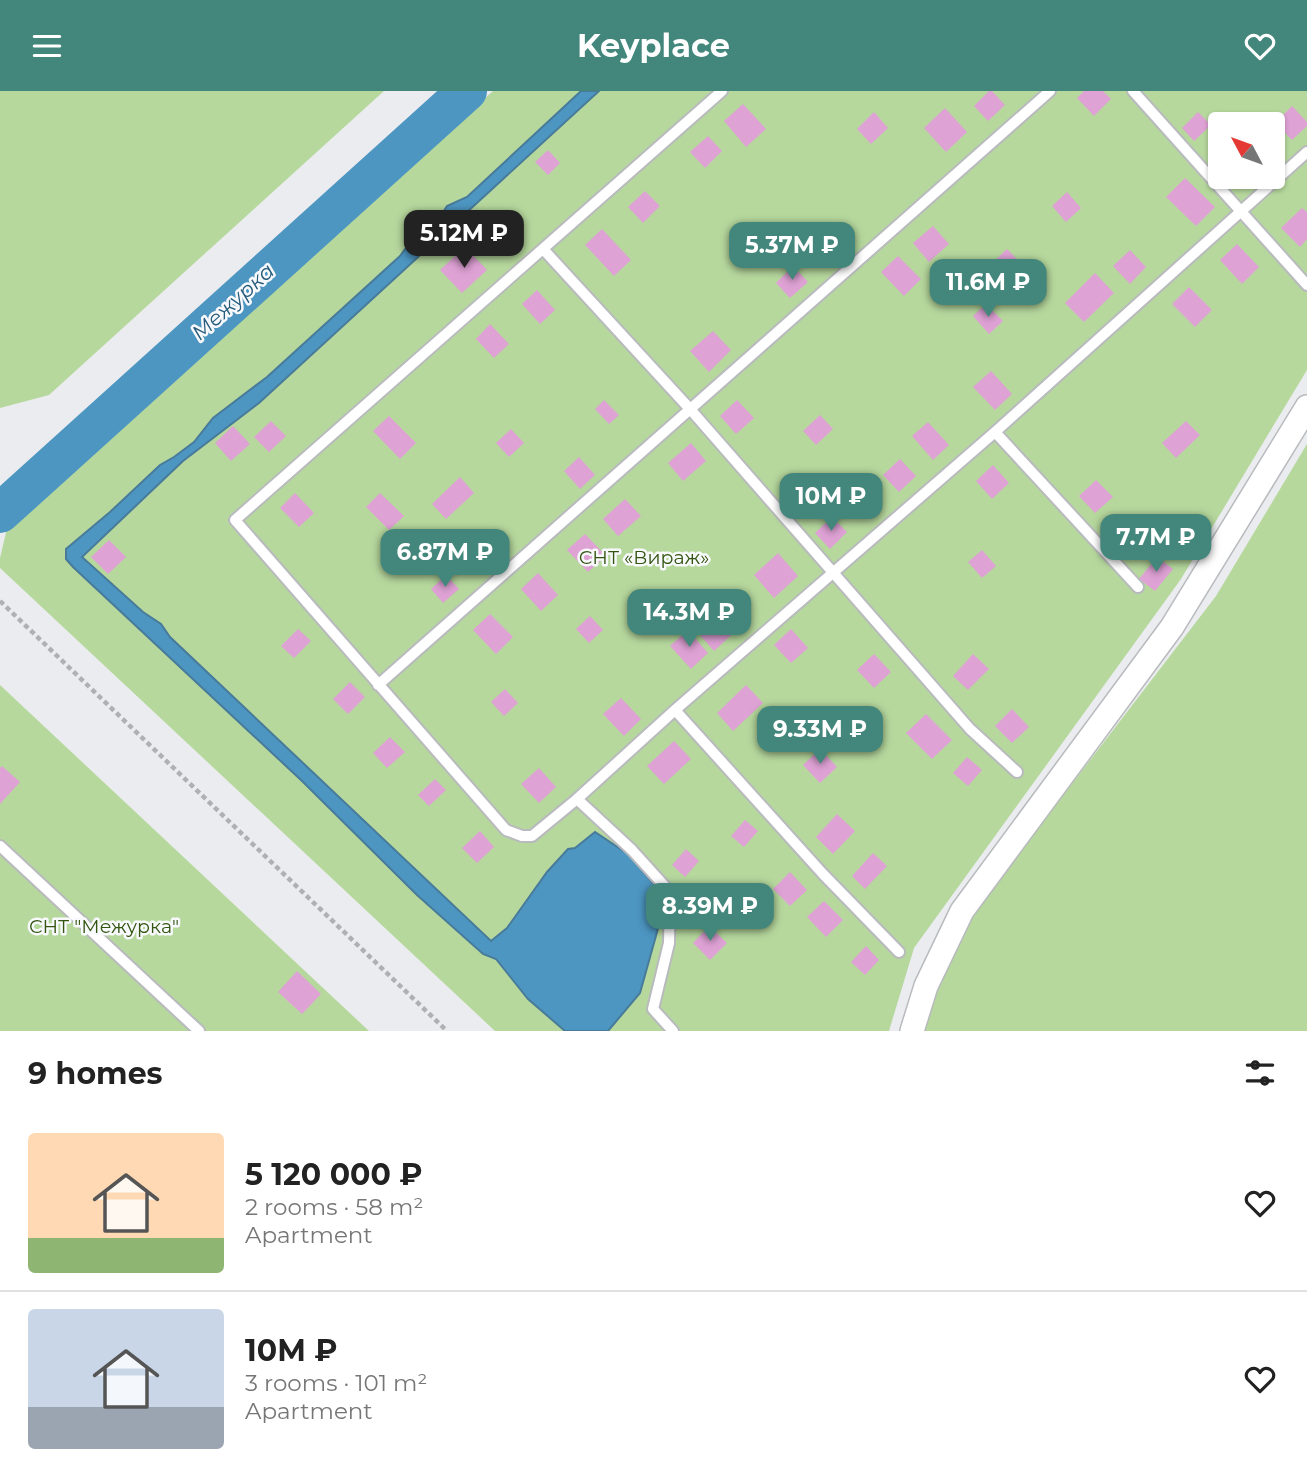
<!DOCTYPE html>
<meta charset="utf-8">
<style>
body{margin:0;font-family:Montserrat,sans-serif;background:#f2f2f2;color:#222;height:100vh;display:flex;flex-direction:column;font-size:26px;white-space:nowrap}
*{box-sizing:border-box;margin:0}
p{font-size:23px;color:#767676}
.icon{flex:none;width:38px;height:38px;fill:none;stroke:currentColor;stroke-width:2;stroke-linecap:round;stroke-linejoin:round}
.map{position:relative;height:940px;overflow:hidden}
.panel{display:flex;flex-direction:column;background:#fff;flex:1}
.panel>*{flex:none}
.needle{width:46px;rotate:311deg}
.controls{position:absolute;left:1208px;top:21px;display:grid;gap:14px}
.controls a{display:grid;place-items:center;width:77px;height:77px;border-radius:7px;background:#fff;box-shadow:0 2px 5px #0004;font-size:35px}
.price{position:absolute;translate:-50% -60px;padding:0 16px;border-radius:14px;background:#43877c;color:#fff;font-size:23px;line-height:46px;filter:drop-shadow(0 2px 4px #0008)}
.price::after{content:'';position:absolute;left:50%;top:42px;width:21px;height:16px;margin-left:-10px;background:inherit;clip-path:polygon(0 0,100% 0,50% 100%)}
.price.active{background:#222;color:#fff}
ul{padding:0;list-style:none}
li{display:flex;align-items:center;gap:21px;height:175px;padding:0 28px}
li+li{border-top:2px solid #e0e0e0}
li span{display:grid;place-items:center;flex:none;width:196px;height:140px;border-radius:7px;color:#555}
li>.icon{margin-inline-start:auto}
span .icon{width:84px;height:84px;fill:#fffc;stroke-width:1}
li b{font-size:30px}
h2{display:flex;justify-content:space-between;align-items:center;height:84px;padding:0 28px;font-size:30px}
header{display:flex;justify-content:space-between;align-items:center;height:91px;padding:0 28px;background:#43877c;color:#fff;font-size:32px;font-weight:700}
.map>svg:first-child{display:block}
.green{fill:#b6d89d;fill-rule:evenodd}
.water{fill:#4d96c2;stroke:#487b9a;stroke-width:2}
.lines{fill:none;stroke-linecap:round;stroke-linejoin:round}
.river{stroke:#4d96c2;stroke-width:40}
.building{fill:#dfa2d5}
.service-casing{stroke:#b8babd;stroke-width:14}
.minor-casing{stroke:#b8babd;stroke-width:26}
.path{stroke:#afb0b3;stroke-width:4.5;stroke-dasharray:5 3.5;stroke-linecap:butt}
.service{stroke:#fff;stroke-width:10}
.minor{stroke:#fff;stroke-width:23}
.labels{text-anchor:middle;stroke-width:5;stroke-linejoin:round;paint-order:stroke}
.park-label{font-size:19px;fill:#335510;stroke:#f8f9fc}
.water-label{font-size:21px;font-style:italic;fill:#265c7c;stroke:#f8f9fc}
</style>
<header><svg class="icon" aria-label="menu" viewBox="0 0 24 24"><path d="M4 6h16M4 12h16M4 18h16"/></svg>Keyplace<svg class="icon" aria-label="heart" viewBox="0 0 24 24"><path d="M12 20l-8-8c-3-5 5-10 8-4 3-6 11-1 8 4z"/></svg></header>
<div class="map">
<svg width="1307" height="940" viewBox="0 0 1307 940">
<rect width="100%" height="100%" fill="#ebecef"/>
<path class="green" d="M0,0H384L49,304L0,317Z
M493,0H1307V279L1181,488L914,857L889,940H495L0,477V467L8,433ZM1220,33H1272V86H1220Z
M1307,353V940H921L933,891L975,819L1216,505Z
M0,594L369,940H0Z"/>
<path class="water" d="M581,0H599L259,312L183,370L82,466L143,521L161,533L170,546L491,850L507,837L547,781L568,758L575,757L595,741L628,763L664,805V816L640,902L608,940H565L528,908L496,868L483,863L417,804L302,690L73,476L66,468V458L110,421L160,374L174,366L194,351L213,327L267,286L400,165L419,139L437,131L447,115L467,106Z"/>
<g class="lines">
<path class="river" d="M0,422L467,0"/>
</g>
<path class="building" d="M989,0H992L1005,14L988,30L974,15Z
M1084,0H1103L1111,8L1094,25L1077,7Z
M743,13L766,38L746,56L724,30Z
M1292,15L1307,31V35L1292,49L1275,32Z
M945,17L967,41L946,61L924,37Z
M874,21L888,37L871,53L857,38Z
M1198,21L1211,34L1194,50L1182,37Z
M708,45L722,60L705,77L690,61Z
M548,59L560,72L548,84L535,71Z
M1185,87L1215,116L1196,135L1166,106Z
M645,100L660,115L643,132L628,116Z
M1067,101L1081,117L1066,131L1052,115Z
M1302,117L1307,121V148L1300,156L1281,137Z
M933,135L949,153L929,171L913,152Z
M602,138L631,169L614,185L585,154Z
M1237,153L1259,176L1242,193L1220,169Z
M465,156L487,179L462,202L440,179Z
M1007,158L1020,171L1003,188L990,174Z
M1130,159L1146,176L1130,193L1113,175Z
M898,165L921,188L904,205L881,181Z
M793,175L808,191L790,207L776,192Z
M1095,182L1114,202L1084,231L1065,212Z
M1189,196L1212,219L1195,236L1172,213Z
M537,199L555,219L540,233L522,213Z
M986,213L1003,230L989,243L973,225Z
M490,233L509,253L494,267L476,248Z
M713,240L731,259L709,281L690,260Z
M991,280L1012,303L995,319L973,296Z
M604,309L619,324L609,333L595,318Z
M737,309L754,327L736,343L720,325Z
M820,324L833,338L816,354L803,340Z
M389,325L416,352L400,368L373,340Z
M271,330L286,345L269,361L254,346Z
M1186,330L1200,344L1176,367L1162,352Z
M928,331L949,354L933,369L912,345Z
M233,335L250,353L231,370L215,352Z
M511,338L524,352L509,366L496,352Z
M691,352L706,370L683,390L668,372Z
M579,366L595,384L580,398L564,380Z
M900,368L916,385L899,401L883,384Z
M993,374L1009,392L992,408L976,390Z
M460,386L474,402L446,428L432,413Z
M1096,389L1113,406L1095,422L1079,405Z
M295,402L314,422L299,436L280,417Z
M380,402L404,425L389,439L366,416Z
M625,408L641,425L618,445L603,428Z
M832,426L847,441L830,458L815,442Z
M1123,428L1140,445L1123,462L1106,444Z
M585,443L606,465L588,481L567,459Z
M109,449L126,466L108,483L91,466Z
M982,459L996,475L982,487L968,471Z
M778,462L798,485L774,507L754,484Z
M1157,466L1173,478L1155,500L1139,488Z
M538,482L558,504L541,520L521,498Z
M446,484L459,498L443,512L431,498Z
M724,519L740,536L714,560L698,542Z
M490,523L513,546L496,563L473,539Z
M590,525L603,539L589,552L576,538Z
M298,538L311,550L294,567L281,555Z
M791,538L808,557L791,572L774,554Z
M688,539L708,562L691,578L670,555Z
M874,563L891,581L874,597L857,579Z
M973,563L989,578L968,599L953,585Z
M350,591L365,606L348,623L333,608Z
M746,594L763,612L733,640L717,622Z
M505,598L518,612L504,625L491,611Z
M621,607L641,628L624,645L603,623Z
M1012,618L1029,636L1012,652L995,635Z
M926,623L952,649L932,668L906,642Z
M390,646L405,661L387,677L373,662Z
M674,650L691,668L664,693L647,675Z
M820,658L837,676L820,692L803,674Z
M967,666L982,679L968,695L953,682Z
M2,675L20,691L0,713V677Z
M539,677L556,696L539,712L521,693Z
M435,688L446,699L429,715L418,704Z
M837,723L855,740L833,763L816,746Z
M745,729L758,740L744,756L731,745Z
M480,740L494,756L477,772L462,757Z
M686,758L699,770L685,786L672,774Z
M873,762L887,775L865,798L852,785Z
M790,781L807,799L790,815L773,798Z
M824,810L843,829L826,846L807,826Z
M709,835L727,852L710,869L693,852Z
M866,855L879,869L865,884L851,871Z
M297,880L321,903L302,923L278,901Z"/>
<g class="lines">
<defs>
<path id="service" d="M722,0L235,429L506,739L522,745H532L577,708L675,619L995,341L1307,61
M1133,0L1307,194
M543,158L690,318L970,638L1017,681
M995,341L1138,496
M378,594L1050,0
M675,619L823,783L899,861
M577,708L632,759L670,801L669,852L653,918L673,940
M0,755L199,940"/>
<path id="minor" d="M912,940L926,895L962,820L1172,536L1307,316"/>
</defs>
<use href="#service" class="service-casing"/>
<use href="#minor" class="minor-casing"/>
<path class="path" d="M0,510L447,940"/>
<use href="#service" class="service"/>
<use href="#minor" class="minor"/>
</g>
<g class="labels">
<g class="park-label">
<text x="644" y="473">СНТ «Вираж»</text>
<text x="104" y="842">СНТ "Межурка"</text>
</g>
<g class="water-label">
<text transform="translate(233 211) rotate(-42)" y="7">Межурка</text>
</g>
</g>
</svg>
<div class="controls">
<a><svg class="needle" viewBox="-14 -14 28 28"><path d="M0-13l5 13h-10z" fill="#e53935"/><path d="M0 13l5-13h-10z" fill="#767676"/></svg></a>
</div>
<b class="price active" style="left:464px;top:179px">5.12M ₽</b>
<b class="price" style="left:792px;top:191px">5.37M ₽</b>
<b class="price" style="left:988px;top:228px">11.6M ₽</b>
<b class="price" style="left:831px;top:442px">10M ₽</b>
<b class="price" style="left:1156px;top:483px">7.7M ₽</b>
<b class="price" style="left:445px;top:498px">6.87M ₽</b>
<b class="price" style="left:689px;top:558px">14.3M ₽</b>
<b class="price" style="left:820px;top:675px">9.33M ₽</b>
<b class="price" style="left:710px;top:852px">8.39M ₽</b>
</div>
<section class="panel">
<h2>9 homes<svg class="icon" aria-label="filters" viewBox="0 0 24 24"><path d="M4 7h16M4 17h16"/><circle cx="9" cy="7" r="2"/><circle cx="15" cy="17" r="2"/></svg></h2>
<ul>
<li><span style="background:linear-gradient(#ffd9b3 75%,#8fb573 0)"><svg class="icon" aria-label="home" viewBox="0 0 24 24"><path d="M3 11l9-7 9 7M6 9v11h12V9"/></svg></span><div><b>5 120 000 ₽</b><p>2 rooms · 58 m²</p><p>Apartment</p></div><svg class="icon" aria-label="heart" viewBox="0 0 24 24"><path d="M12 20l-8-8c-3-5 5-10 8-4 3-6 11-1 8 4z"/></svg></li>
<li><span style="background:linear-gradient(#c9d6e8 70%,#9aa5b1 0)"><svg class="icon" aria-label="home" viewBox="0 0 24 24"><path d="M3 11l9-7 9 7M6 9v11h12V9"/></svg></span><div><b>10M ₽</b><p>3 rooms · 101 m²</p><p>Apartment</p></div><svg class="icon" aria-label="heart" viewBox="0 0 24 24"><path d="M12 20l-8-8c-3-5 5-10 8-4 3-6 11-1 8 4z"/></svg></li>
</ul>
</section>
